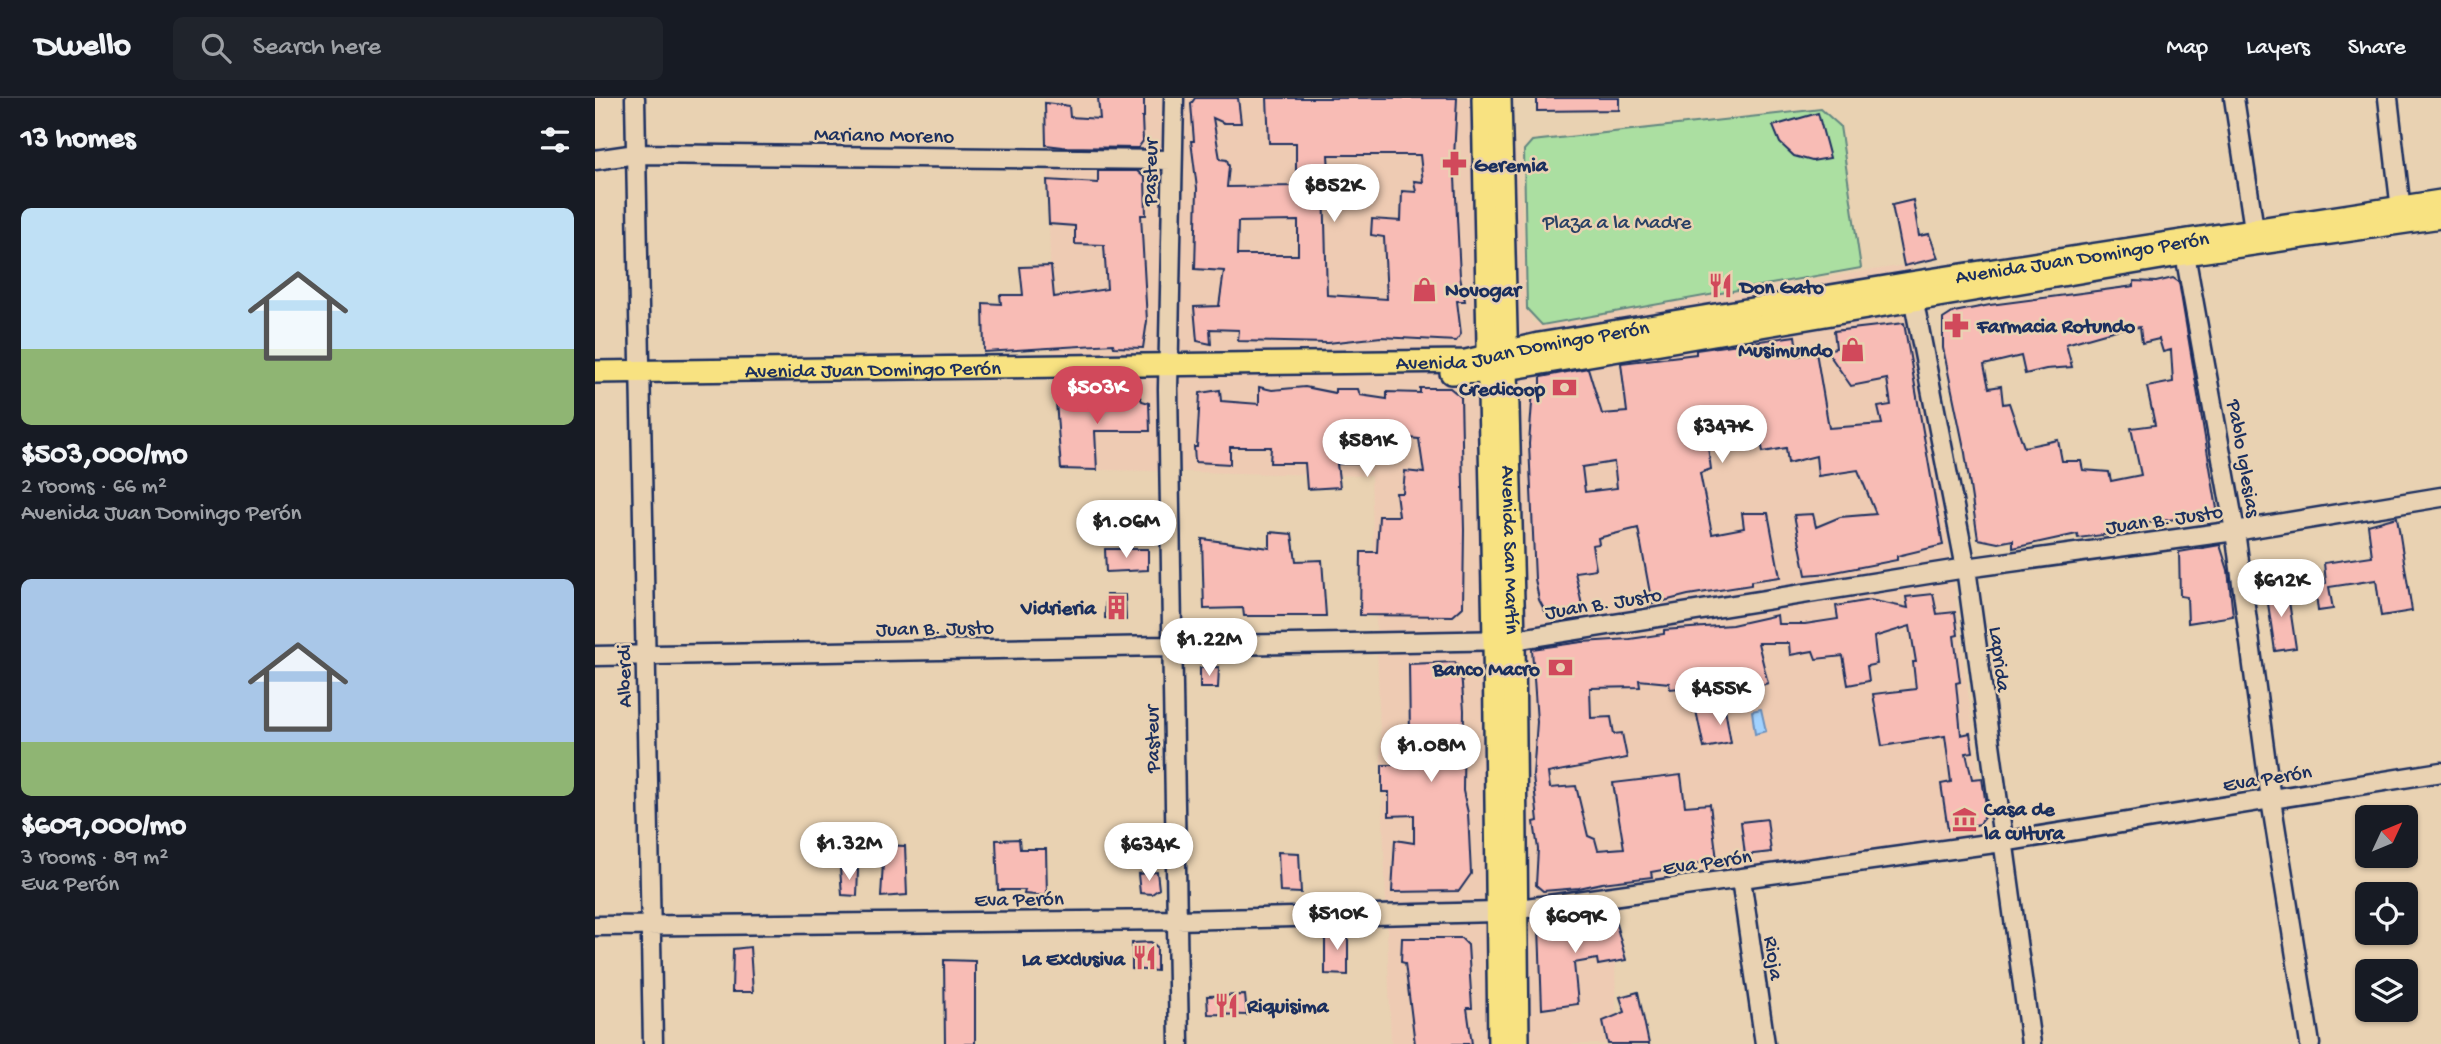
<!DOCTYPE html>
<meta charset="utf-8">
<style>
body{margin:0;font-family:"Gochi Hand",sans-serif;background:#20242c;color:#f1f3f6;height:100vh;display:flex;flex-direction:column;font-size:26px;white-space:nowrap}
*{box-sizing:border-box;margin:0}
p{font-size:23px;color:#9ea1a6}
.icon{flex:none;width:38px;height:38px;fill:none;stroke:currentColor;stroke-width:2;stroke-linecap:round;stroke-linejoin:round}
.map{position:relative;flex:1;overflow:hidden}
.panel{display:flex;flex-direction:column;background:#171b24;width:595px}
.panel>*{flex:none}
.needle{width:46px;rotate:46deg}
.controls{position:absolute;left:1760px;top:707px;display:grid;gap:14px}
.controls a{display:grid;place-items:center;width:63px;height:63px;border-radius:10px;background:#171b24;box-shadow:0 2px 5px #0004;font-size:35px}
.price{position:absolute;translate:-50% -60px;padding:0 16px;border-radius:24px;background:#fff;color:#222;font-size:23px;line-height:46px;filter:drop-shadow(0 2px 4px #0008)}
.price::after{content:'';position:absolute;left:50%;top:42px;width:21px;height:16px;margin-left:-10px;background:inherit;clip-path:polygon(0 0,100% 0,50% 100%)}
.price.current{background:#d1495b;color:#fff}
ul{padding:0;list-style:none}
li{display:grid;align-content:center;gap:14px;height:371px;padding:0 21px}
li span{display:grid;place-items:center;height:217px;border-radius:10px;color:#555}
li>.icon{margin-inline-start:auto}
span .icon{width:126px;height:126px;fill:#fffc;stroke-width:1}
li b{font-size:30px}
h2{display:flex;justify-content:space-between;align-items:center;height:84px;padding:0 21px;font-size:30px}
header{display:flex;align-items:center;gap:42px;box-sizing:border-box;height:98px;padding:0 35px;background:#171b24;border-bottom:2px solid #363941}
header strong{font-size:33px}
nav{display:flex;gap:38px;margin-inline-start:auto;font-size:24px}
.search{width:490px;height:63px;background:#20242c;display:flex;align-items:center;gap:18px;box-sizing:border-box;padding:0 24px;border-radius:10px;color:#9ea1a6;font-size:26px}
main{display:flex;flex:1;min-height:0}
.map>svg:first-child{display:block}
.built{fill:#eecbb3}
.green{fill:#abdfa1;stroke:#638780;stroke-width:2}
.water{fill:#a2d2fe;stroke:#6c91be;stroke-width:2}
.building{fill:#f8bcb5;stroke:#1b2f5e;stroke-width:2;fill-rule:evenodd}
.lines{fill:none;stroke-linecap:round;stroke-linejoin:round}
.minor-casing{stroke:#1b2f5e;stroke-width:23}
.major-casing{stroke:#1b2f5e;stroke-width:26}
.minor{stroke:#e9d2b2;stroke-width:18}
.major{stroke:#f8e281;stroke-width:21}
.labels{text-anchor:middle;stroke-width:5;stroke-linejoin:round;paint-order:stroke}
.street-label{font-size:21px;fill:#1b2f5e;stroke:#e9d2b2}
.poi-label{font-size:21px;font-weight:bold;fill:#1b2f5e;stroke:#e9d2b2;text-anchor:start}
.park-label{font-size:21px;fill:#294165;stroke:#e9d2b2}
</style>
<header>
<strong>Dwello</strong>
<div class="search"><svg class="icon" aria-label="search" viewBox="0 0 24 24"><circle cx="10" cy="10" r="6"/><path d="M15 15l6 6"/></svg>Search here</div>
<nav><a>Map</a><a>Layers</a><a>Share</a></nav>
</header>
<main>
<section class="panel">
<h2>13 homes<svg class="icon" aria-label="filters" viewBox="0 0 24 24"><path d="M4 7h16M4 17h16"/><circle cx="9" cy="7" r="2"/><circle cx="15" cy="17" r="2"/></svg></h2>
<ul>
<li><span style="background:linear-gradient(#bfe0f5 65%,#8fb573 0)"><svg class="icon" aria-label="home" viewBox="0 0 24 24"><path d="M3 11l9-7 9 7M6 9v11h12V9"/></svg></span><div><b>$503,000/mo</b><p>2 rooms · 66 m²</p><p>Avenida Juan Domingo Perón</p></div></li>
<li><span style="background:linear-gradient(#a9c7e8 75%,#8fb573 0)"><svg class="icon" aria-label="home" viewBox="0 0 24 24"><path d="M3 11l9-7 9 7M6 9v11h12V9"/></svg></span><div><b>$609,000/mo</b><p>3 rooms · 89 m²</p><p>Eva Perón</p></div></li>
</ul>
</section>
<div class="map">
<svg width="1846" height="946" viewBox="0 0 1846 946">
<rect width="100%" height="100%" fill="#e9d2b2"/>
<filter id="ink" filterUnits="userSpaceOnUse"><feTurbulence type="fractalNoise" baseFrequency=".0143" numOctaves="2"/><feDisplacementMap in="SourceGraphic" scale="14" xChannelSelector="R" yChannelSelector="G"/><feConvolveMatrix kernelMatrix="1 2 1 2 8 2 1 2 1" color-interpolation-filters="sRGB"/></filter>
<g filter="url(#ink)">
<path class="built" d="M450,0H915L937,225L1317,166L1393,746L1018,785L1022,946H796L776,378L466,371L458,252Z"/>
<path class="green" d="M1226,11L1245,28L1266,170L947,227L932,211L929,52L937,43Z"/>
<path class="water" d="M1166,611L1171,633L1160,636L1157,613Z"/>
<path class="building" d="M503,0H549V19H547L548,43L543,50L468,49L451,47L450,5L474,8L475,19L505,21Z
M600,0H643L646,25H629L618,20L625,61L632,62L634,68L632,89L701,88V45H674L672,0H862L859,60L865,178L870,203H862L866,236L861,243L786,239L733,245L643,243L644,232L615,231L616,246L602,243L599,209L624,208L629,173L600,171L602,90L596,43H599L596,6ZM733,57H825L828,84L819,83L821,94L807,93L806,123L777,121L776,137L789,139L792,201L732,197L729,87H735ZM703,123V157H642L643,124Z
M942,0H1024V12L942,13Z
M1223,15L1235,60L1217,63L1199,58L1185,45L1178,28Z
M503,73H542L550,80L551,117H546L552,223L548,250L519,249L518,246L389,254L388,205L406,206L405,197H428L425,169L456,168L459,199L512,191L509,147L480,146V128L454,126L452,82L503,85Z
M1318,102L1324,138L1334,136L1343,160L1309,168L1297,107Z
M1578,180L1584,184L1622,411L1615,416L1524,429L1525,435L1483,440L1482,436L1418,450V442L1403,445L1383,441L1370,355L1348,250V221L1359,214L1395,207L1539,188V183L1561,184ZM1545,229L1547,245L1564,241L1568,254L1576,252L1578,284L1552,289L1560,327L1536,330L1546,377L1516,383L1514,374L1488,372L1486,363H1467L1463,342L1429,349L1414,305L1408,306L1406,288L1394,290L1389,267L1426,258L1430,276L1451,271L1477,269L1471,246L1524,231Z
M1309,225L1348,447L1302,458V462L1235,475L1211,477L1199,417L1218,416L1221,429L1245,419L1281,416L1263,372L1223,378L1221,358L1193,365L1191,350L1168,354L1163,327L1135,331V327L1111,334L1116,371L1105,375L1117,436L1149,430L1147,415H1173L1185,479L1156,483V487L1093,497L1057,506L1043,430L1003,440L1004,446L997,447L1001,471L980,474L988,512L951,515L944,502L940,481L934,346L938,291L946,288V279L993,270L1007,316L1032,314L1026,265L1101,256V252L1200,238L1203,258L1221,254L1234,330L1287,326L1283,309L1296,307L1292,281L1256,288L1231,252L1241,250L1239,233ZM1019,364L1022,390L990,394L987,369Z
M664,289L677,292L710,289L740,295V291H763L765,297L792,301V294L825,295V290H855L866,299L869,432L868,509L858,518L765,517L766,454H782L784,418H804L801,395H808L810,373L829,375L824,341L780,337V346H763V366H742L745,389L712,391L710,365H675L676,349H635V366L600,364L599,349H602L605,295L625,292L626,303L664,306Z
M510,293L543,295L547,303L554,305L555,333H500L502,372L466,371L461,303L509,306Z
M1802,419L1817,513L1786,518L1781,482L1734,489L1738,511L1723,513L1720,487L1731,485L1729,465L1777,458L1773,427Z
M675,434L697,436L701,463L727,462L731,518H649L648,510L609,511L607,441L675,450Z
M1625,447L1633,472L1638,518L1593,525L1592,499L1585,498L1584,454Z
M510,451H553V472L511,474Z
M1692,490L1701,550L1680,553L1671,492Z
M1338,496L1342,516L1360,514L1363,537L1359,538L1365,584L1361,585L1366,637L1375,635L1378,654L1371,655L1377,681L1387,680L1392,714L1385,726L1353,732L1346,686L1356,684L1350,638L1287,648L1278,596L1321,591L1318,564H1321L1315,528L1279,539L1282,566L1272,568L1274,583L1253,587L1248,558L1221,561L1218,553L1195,557L1194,545H1163L1173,585L1128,599L1136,645L1109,650L1096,589L1075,591L1074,585L1044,582L1045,589L995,590L996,620L1016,619L1019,636L1027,635L1032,660L953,675L955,690L981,688L993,738L1000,741L1003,752L1029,750L1018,685L1086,677L1090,708L1115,706L1122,762L1056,774L1057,779L1007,785L984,790L948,793L941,787L943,751L939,724L943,723L938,678L942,624L937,551L987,544L1035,541L1069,536V532L1137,527L1182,517L1183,526H1210L1243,521L1241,508L1275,502L1313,510L1311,499Z
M511,497H530L531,522L510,520Z
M860,564L866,574L869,612L868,693L873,715L876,776L864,793L797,794L800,742L819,745V717L794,718V694H787V667H798L800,639H815L814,566Z
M624,569L623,590H605V570Z
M1172,721L1176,754L1150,757L1146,724Z
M424,741L425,751H451L452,798L429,796L430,792H403L401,742Z
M289,747L310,748L312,797L286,799Z
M683,754L704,755L706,795L685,794Z
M245,770L263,772L262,798L247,797Z
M562,774L564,791L557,796L545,795L543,776Z
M1018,815L1031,862L1003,867L1002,861L979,865L983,906L947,911L944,829Z
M730,832H753V877L730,876Z
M807,840H866L873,847L877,910H872L877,946H820L810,865L806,864Z
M556,844L562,849V873L537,871V845Z
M155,849L158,894H137L138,851Z
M349,862L380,863V946H350Z
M1043,894L1054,946H1013L1008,923L1030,914L1025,899Z
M650,897L652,917L613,916L612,898Z"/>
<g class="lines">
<defs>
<path id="minor" d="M40,0L58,946
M579,0L573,291L584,946
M1639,0L1659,131
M1793,0L1807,121
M0,62L41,56L577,62
M1586,145L1590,156L1640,433L1676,702L1715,946
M1316,189L1371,470L1436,946
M0,558L919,542L1371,470L1640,433L1846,399
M1146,781L1170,946
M0,828L581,822L902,814L1407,744L1846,674"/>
<g id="major">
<path d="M888,0L899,542L904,946"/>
<path id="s1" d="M905,0L919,542L923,946"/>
<path id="s2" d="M0,274L871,263L944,246L1315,185L1846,103"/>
<path d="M856,275L894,274L1590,156L1846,119"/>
</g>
</defs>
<use href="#minor" class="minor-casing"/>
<use href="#major" class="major-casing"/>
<use href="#minor" class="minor"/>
<use href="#major" class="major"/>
</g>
</g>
<defs>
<symbol id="pharmacy-bare" viewBox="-9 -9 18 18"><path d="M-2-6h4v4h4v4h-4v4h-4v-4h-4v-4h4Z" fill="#d1495b" stroke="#e9d2b2" stroke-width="2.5" paint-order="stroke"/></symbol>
<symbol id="restaurant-bare" viewBox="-9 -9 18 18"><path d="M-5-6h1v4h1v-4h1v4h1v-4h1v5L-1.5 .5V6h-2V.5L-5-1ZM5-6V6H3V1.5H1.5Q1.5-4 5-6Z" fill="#d1495b" stroke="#e9d2b2" stroke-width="2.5" paint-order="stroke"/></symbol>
<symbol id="shop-bare" viewBox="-9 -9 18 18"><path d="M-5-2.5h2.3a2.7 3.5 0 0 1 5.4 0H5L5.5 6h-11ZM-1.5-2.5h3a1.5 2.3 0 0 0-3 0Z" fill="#d1495b" stroke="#e9d2b2" stroke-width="2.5" paint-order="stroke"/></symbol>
<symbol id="bank-bare" viewBox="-9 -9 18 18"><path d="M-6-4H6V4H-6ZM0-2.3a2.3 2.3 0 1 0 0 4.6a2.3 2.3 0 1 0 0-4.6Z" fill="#d1495b" stroke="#e9d2b2" stroke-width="2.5" paint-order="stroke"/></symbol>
<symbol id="building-bare" viewBox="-9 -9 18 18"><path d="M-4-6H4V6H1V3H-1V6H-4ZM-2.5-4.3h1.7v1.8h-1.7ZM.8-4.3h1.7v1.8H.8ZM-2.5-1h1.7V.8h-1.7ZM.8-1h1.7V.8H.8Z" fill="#d1495b" stroke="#e9d2b2" stroke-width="2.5" paint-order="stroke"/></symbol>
<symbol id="museum-bare" viewBox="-9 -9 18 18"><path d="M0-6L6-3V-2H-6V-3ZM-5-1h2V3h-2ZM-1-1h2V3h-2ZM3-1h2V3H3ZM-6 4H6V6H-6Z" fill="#d1495b" stroke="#e9d2b2" stroke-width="2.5" paint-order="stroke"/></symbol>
</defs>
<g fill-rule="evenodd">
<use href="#pharmacy-bare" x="842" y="48" width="35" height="35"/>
<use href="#restaurant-bare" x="1108" y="170" width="35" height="35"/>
<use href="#shop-bare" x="812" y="174" width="35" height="35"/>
<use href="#pharmacy-bare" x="1344" y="210" width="35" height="35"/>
<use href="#shop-bare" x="1240" y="234" width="35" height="35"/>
<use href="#bank-bare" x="952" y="272" width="35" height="35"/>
<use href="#building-bare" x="504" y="492" width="35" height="35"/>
<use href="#bank-bare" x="948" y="552" width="35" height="35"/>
<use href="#museum-bare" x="1352" y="704" width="35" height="35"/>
<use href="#restaurant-bare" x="532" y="842" width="35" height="35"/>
<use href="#restaurant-bare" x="614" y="890" width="35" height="35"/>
</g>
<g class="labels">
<g class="street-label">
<text transform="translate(289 36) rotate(1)" y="7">Mariano Moreno</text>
<text transform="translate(554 74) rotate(-89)" y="7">Pasteur</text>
<text dy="7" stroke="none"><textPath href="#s2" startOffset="1496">Avenida Juan Domingo Perón</textPath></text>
<text dy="7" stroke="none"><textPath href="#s2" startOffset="929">Avenida Juan Domingo Perón</textPath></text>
<text dy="7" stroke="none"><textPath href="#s2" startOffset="278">Avenida Juan Domingo Perón</textPath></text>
<text transform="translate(1650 360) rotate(80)" y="7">Pablo Iglesias</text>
<text transform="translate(1569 420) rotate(-8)" y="7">Juan B. Justo</text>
<text dy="7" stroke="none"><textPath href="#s1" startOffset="452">Avenida San Martín</textPath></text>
<text transform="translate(1008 504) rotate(-9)" y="7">Juan B. Justo</text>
<text transform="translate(340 529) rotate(-1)" y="7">Juan B. Justo</text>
<text transform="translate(1406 561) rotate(83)" y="7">Laprida</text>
<text transform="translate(28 578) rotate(-91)" y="7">Alberdi</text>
<text transform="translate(556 641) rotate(-91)" y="7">Pasteur</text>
<text transform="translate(1672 679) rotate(-9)" y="7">Eva Perón</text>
<text transform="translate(1112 763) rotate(-8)" y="7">Eva Perón</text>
<text transform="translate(424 800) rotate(-1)" y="7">Eva Perón</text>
<text transform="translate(1180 860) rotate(82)" y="7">Rioja</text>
</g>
<g class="poi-label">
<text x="879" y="73">Geremia</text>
<text x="1145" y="195">Don Gato</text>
<text x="850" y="198">Novogar</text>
<text x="1382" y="234">Farmacia Rotundo</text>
<text x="1238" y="258" text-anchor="end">Musimundo</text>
<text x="950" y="297" text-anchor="end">Credicoop</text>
<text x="501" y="516" text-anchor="end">Vidrieria</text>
<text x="945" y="577" text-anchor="end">Banco Macro</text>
<text x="1389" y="717">Casa de<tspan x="1389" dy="24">la cultura</tspan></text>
<text x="530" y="867" text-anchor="end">La Exclusiva</text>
<text x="652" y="914">Riquisima</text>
</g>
<g class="park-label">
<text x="1022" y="130">Plaza a la Madre</text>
</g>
</g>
</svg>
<div class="controls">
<a><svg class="needle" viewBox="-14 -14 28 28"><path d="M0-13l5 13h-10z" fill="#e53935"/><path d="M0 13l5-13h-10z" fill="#9ea1a6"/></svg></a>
<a><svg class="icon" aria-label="locate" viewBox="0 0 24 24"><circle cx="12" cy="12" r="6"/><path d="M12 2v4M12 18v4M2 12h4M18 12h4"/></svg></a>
<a><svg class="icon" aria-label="layers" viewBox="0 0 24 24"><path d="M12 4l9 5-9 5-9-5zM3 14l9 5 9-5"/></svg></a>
</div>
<b class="price" style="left:739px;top:126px">$852K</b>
<b class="price current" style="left:502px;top:328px">$503K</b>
<b class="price" style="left:1127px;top:367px">$347K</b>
<b class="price" style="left:772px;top:381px">$581K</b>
<b class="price" style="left:531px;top:462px">$1.06M</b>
<b class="price" style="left:1686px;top:521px">$612K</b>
<b class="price" style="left:614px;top:580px">$1.22M</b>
<b class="price" style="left:1125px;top:629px">$455K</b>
<b class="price" style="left:836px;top:686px">$1.08M</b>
<b class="price" style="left:254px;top:784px">$1.32M</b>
<b class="price" style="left:554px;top:785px">$634K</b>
<b class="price" style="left:742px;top:854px">$510K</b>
<b class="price" style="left:980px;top:857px">$609K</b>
</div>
</main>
